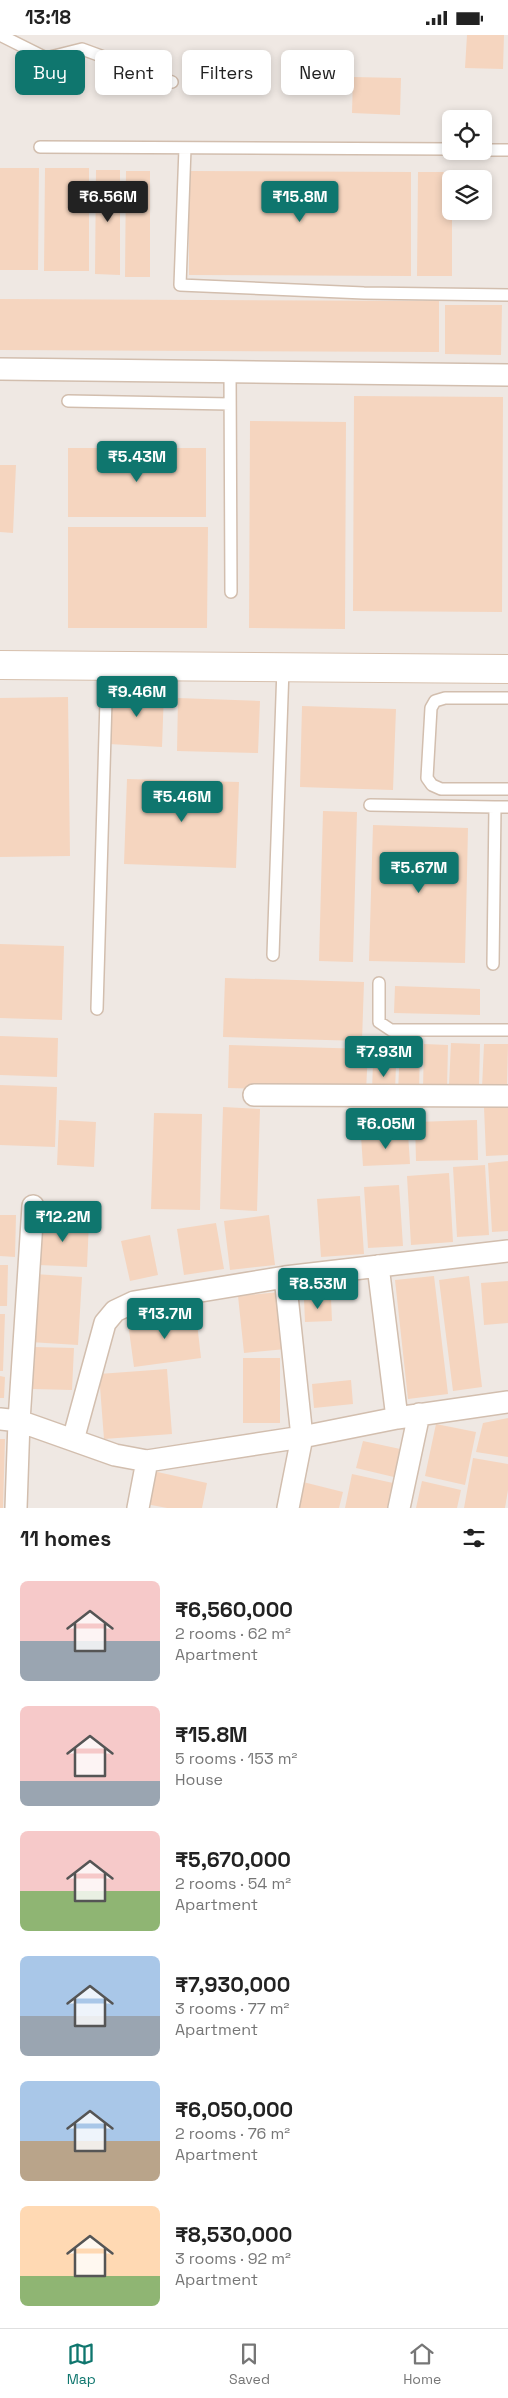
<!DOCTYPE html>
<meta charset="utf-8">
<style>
body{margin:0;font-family:"Space Grotesk",sans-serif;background:#f6f6f6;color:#222;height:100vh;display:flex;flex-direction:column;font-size:19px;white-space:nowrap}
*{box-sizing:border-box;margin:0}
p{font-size:16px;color:#767676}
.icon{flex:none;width:28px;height:28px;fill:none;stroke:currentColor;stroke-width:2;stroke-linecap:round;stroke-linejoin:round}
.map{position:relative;height:1473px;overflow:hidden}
.sheet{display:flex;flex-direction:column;background:#fff;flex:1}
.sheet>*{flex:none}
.banner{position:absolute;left:15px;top:15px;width:479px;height:45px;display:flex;gap:10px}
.buttons{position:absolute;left:442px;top:75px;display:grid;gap:10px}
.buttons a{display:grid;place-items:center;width:50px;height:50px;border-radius:8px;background:#fff;box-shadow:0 2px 8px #0003;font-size:25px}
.price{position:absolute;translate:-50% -42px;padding:0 11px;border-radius:5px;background:#0f766e;color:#fff;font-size:16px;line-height:32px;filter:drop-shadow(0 1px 2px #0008)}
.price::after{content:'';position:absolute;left:50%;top:30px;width:15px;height:11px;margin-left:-8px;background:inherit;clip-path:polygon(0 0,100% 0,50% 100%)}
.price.selected{background:#222;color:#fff}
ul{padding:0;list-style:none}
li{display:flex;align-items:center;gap:15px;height:125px;padding:0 20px}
li span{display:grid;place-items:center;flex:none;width:140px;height:100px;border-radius:8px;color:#555}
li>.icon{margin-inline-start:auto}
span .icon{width:60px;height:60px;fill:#fffc;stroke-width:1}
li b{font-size:21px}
h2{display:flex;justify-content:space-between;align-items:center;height:60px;padding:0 20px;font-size:21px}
.chip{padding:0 18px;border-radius:8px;background:#fff;box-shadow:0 2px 8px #0003;font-size:18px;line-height:45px}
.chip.selected{background:#0f766e;color:#fff}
.status{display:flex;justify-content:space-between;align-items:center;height:35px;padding:0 25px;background:#fff;direction:ltr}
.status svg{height:14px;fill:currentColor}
.dock{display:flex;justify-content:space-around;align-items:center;height:70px;border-top:1px solid #e0e0e0;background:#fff;font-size:14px;color:#767676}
.dock a{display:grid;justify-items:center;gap:2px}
.dock .selected{color:#0f766e}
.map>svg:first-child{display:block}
.industrial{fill:#efe8e3;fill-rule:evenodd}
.building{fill:#f5d5bf}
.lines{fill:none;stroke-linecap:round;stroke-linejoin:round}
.lane-casing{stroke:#d2beae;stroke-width:14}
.street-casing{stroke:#d2beae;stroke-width:24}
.secondary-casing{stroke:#d7c0ad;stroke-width:30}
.lane{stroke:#fff;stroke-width:11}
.street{stroke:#fff;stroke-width:21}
.secondary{stroke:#fff;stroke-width:28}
</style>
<div class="status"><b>13:18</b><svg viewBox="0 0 49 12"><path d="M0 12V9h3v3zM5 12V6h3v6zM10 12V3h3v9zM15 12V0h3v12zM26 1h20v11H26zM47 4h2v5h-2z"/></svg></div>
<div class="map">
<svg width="508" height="1473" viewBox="0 0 508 1473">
<rect width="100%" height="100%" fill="#fef6ea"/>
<path class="industrial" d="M0,0H508V1473H0ZM451,84H484V116H451ZM451,144H484V176H451Z"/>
<path class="building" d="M467,0H504L503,34L465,33Z
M353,42L401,43L400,80L352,78Z
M0,133H39L38,235H0Z
M45,133H89V236H44Z
M96,135H120V240L95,239Z
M126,136H150V242H125Z
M189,136L411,137V241L189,240Z
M418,137H452V241H417Z
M0,264L439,266V317L0,315Z
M445,270H502L501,320L445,319Z
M354,361L503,362L502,577L353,576Z
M250,386L346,387L345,594L249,593Z
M68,413H206V482H68Z
M0,430H16L13,498L0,497Z
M68,492H208L207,593H68Z
M111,654L164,656L162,712L109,709Z
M68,662L70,821L0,822V663Z
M178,663L260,666L258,718L177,716Z
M302,671L396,674L393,755L300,752Z
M127,744L239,747L236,833L124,829Z
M323,776L357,777L353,927L319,926Z
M373,790L468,793L465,928L369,926Z
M0,909L64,911L62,985L0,983Z
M225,943L364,947L362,1006L223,1002Z
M395,951L480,954V980L394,978Z
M0,1001L58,1003L57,1042L0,1040Z
M451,1008L480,1009L479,1051L449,1050Z
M424,1009L448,1010L447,1055L423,1054Z
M484,1009H508L507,1053H482Z
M229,1010L368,1014L366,1057L228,1053Z
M400,1011H420L419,1057H398Z
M373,1027L396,1028L395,1058L372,1057Z
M0,1050L57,1052L55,1112L0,1110Z
M508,1071V1120L486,1121L484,1072Z
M223,1072L260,1074L257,1176L220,1174Z
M154,1078L202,1079L200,1175L151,1174Z
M59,1085L96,1087L94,1132L57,1130Z
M477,1085L478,1125L416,1126L415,1087Z
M408,1098L410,1129L363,1131L361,1101Z
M508,1126V1196L492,1197L488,1128Z
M485,1130L489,1200L457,1202L453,1132Z
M449,1138L453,1207L411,1210L407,1141Z
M399,1150L403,1211L368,1213L364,1152Z
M360,1161L364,1219L321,1222L317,1164Z
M0,1180H16L15,1222L0,1221Z
M269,1180L275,1230L230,1235L224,1186Z
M40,1184L89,1187L87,1232L38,1230Z
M216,1188L224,1234L184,1240L177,1194Z
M150,1200L158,1240L130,1246L121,1206Z
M0,1230H8L7,1271H0Z
M34,1239L82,1242L78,1310L30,1307Z
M434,1241L448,1359L408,1364L395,1245Z
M469,1241L482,1352L453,1356L439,1245Z
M508,1246V1288L484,1290L481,1248Z
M280,1257L286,1314L244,1318L238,1261Z
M331,1263L332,1286L305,1287L304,1264Z
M0,1279H5L3,1336H0Z
M196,1279L201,1323L134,1332L128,1288Z
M33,1312L74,1313L72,1355L32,1354Z
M243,1323H280V1388H243Z
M167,1334L172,1399L104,1404L99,1339Z
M0,1341L5,1342L4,1363H0Z
M351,1345L353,1369L314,1373L312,1349Z
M508,1383V1422L476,1417L483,1388Z
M436,1389L476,1397L465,1450L425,1441Z
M0,1404H5L3,1473H0Z
M363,1406L405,1415L398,1443L356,1433Z
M473,1423L508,1429V1455L505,1473H464Z
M153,1436L207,1448L202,1473H167L146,1469Z
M352,1439L393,1448L387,1473H345Z
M422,1446L461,1455L457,1473H416Z
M303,1447L343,1457L339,1473H296Z"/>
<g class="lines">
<defs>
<path id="lane" d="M0,0L46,23L82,14L172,47
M40,112L451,114
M185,113L180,250L364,258L508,260
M484,115H508
M230,336L231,557
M68,366L230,369
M508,663H445L435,666L431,673L427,743L432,750L441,754H508
M370,770L495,772
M273,920L283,633
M493,929L495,772H508
M379,948V987L391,995H508
M97,974L107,631"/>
<path id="street" d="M0,334L508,340
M254,1060L508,1061
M378,1231L397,1383
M285,1242L302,1402L288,1473
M0,1384L19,1386L115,1420L147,1426L302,1402L397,1383L508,1367
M73,1405L105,1288L115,1276L134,1267L285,1242L508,1216
M16,1473L19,1386L33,1171
M138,1473L147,1426
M399,1473L419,1379"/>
<path id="secondary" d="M0,630L508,634"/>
</defs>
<use href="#lane" class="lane-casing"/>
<use href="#street" class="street-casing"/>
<use href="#secondary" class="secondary-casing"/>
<use href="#lane" class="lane"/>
<use href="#street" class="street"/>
<use href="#secondary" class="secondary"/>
</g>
</svg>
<div class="buttons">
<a><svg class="icon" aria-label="locate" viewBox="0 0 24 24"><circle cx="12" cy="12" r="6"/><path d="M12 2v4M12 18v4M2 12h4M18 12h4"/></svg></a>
<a><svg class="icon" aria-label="layers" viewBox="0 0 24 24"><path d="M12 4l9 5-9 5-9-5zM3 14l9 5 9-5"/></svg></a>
</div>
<b class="price selected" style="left:108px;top:188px">₹6.56M</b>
<b class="price" style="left:300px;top:188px">₹15.8M</b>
<b class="price" style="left:137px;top:448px">₹5.43M</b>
<b class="price" style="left:137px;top:683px">₹9.46M</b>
<b class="price" style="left:182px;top:788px">₹5.46M</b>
<b class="price" style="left:419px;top:859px">₹5.67M</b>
<b class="price" style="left:384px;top:1043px">₹7.93M</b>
<b class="price" style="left:386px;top:1115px">₹6.05M</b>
<b class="price" style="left:63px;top:1208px">₹12.2M</b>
<b class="price" style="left:318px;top:1275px">₹8.53M</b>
<b class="price" style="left:165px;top:1305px">₹13.7M</b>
<div class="banner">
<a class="chip selected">Buy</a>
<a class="chip">Rent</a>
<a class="chip">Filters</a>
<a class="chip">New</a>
</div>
</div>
<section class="sheet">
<h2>11 homes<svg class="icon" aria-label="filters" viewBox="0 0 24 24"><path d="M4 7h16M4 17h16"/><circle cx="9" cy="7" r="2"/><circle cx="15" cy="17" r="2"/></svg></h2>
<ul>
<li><span style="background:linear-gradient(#f6c9c9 60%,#9aa5b1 0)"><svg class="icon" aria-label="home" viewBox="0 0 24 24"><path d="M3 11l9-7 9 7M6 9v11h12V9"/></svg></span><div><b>₹6,560,000</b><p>2 rooms · 62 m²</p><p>Apartment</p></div></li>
<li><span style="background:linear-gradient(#f6c9c9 75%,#9aa5b1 0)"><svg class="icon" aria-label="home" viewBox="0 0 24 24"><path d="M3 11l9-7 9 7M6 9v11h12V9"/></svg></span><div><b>₹15.8M</b><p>5 rooms · 153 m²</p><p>House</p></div></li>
<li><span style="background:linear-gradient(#f6c9c9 60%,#8fb573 0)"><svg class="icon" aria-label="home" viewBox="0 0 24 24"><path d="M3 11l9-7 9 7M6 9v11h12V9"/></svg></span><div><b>₹5,670,000</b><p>2 rooms · 54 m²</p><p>Apartment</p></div></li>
<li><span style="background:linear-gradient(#a9c7e8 60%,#9aa5b1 0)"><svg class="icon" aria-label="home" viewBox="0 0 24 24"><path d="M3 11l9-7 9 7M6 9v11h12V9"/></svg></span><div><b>₹7,930,000</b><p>3 rooms · 77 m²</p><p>Apartment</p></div></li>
<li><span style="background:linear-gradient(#a9c7e8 60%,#b9a48a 0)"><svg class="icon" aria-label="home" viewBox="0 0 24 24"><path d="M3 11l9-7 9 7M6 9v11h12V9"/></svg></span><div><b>₹6,050,000</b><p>2 rooms · 76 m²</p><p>Apartment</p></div></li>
<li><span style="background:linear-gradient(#ffd9b3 70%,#8fb573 0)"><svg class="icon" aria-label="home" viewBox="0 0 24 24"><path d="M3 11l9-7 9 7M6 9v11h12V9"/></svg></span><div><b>₹8,530,000</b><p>3 rooms · 92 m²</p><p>Apartment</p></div></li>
</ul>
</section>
<nav class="dock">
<a class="selected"><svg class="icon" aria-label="map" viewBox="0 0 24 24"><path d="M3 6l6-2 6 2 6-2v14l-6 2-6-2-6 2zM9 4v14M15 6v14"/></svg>Map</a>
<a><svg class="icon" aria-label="saved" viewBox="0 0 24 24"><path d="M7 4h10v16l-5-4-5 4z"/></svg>Saved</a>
<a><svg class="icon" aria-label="home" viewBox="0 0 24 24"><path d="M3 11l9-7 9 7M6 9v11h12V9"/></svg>Home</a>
</nav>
